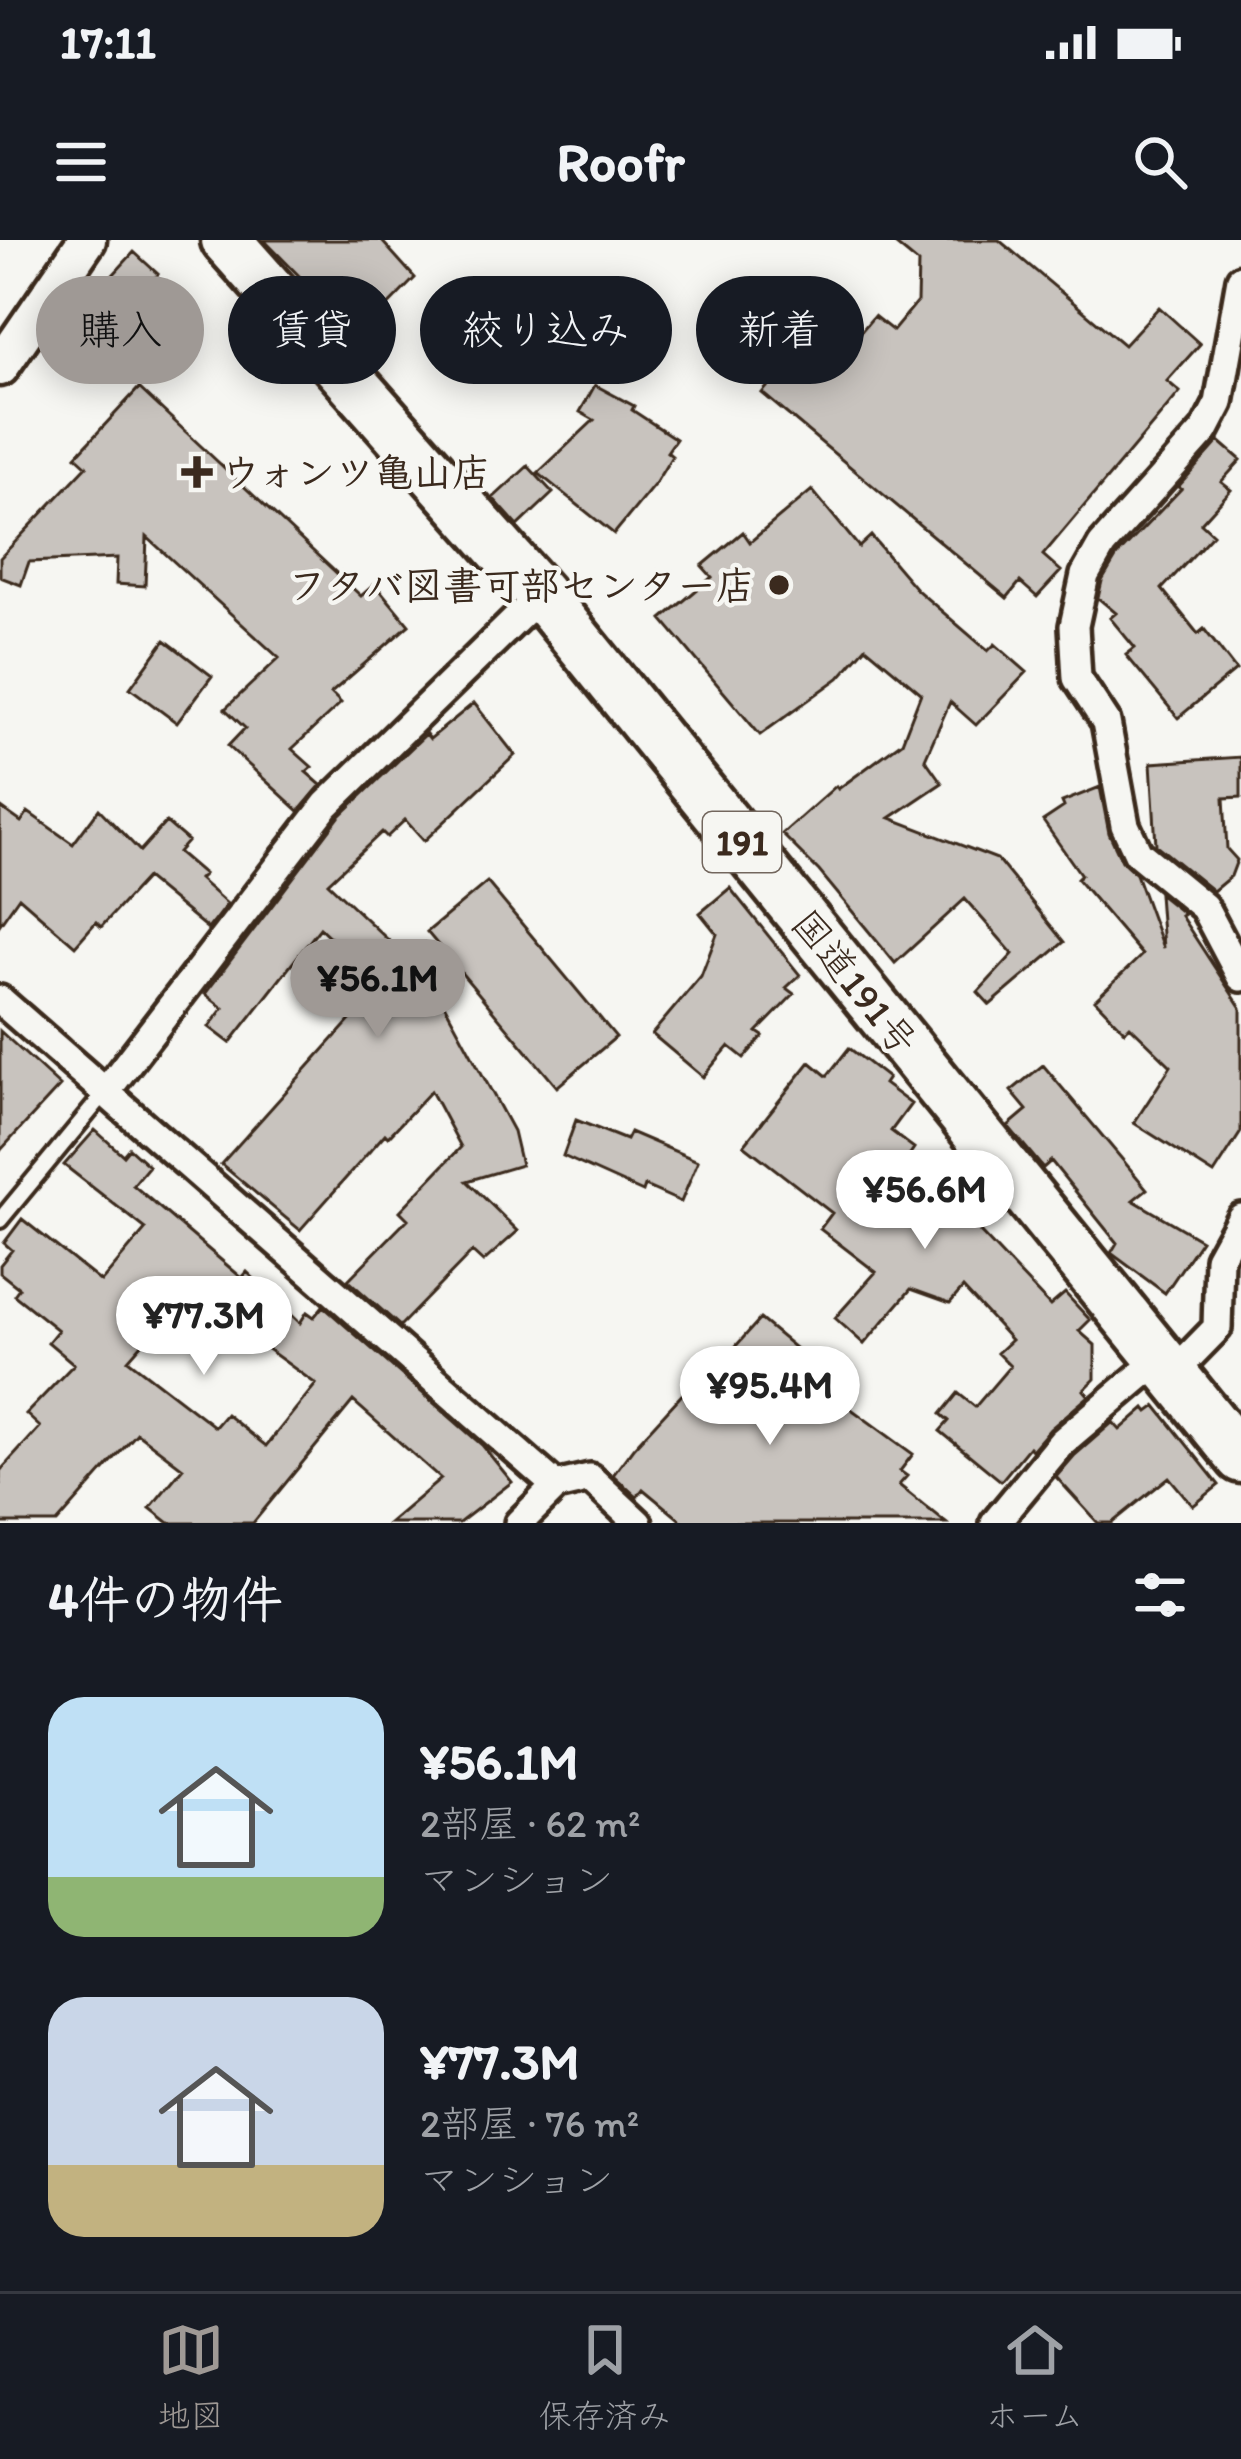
<!DOCTYPE html>
<html lang="ja">
<meta charset="utf-8">
<style>
body{margin:0;font-family:Itim,"Klee One",sans-serif;background:#242831;color:#f1f3f6;height:100vh;display:flex;flex-direction:column;font-size:45px;white-space:nowrap}
*{box-sizing:border-box;margin:0}
p{font-size:39px;color:#9ea1a6}
.icon{flex:none;width:66px;height:66px;fill:none;stroke:currentColor;stroke-width:2;stroke-linecap:round;stroke-linejoin:round}
.map{position:relative;height:1283px;overflow:hidden}
.panel{display:flex;flex-direction:column;background:#171b24;flex:1}
.panel>*{flex:none}
.banner{position:absolute;left:36px;top:36px;width:1170px;height:108px;display:flex;gap:24px}
.price{position:absolute;translate:-50% -102px;padding:0 27px;border-radius:42px;background:#fff;color:#222;font-size:39px;line-height:78px;filter:drop-shadow(0 3px 6px #0008)}
.price::after{content:'';position:absolute;left:50%;top:72px;width:36px;height:27px;margin-left:-18px;background:inherit;clip-path:polygon(0 0,100% 0,50% 100%)}
.price.active{background:#9f9995;color:#111}
ul{padding:0;list-style:none}
li{display:flex;align-items:center;gap:36px;height:300px;padding:0 48px}
li span{display:grid;place-items:center;flex:none;width:336px;height:240px;border-radius:36px;color:#555}
li>.icon{margin-inline-start:auto}
span .icon{width:144px;height:144px;fill:#fffc;stroke-width:1}
li b{font-size:51px}
h2{display:flex;justify-content:space-between;align-items:center;height:144px;padding:0 48px;font-size:51px}
.pill{padding:0 42px;border-radius:54px;background:#171b24;box-shadow:0 6px 30px #0003;font-size:42px;line-height:108px}
.pill.active{background:#9f9995;color:#111}
.status{display:flex;justify-content:space-between;align-items:center;height:84px;padding:0 60px;background:#171b24;direction:ltr}
.status svg{height:33px;fill:currentColor}
header{display:flex;justify-content:space-between;align-items:center;height:156px;padding:0 48px;background:#171b24;font-size:54px;font-weight:700}
.tabs{display:flex;justify-content:space-around;align-items:center;height:168px;border-top:3px solid #363941;background:#171b24;font-size:33px;color:#9ea1a6}
.tabs a{display:grid;justify-items:center;gap:6px}
.tabs .active{color:#9f9995}
.map>svg:first-child{display:block}
.building{fill:#c8c3be;stroke:#3b2a1e;stroke-width:3;fill-rule:evenodd}
.lines{fill:none;stroke-linecap:round;stroke-linejoin:round}
.service-casing{stroke:#3b2a1e;stroke-width:22}
.minor-casing{stroke:#3b2a1e;stroke-width:36}
.tertiary-casing{stroke:#3b2a1e;stroke-width:45}
.trunk-casing{stroke:#3b2a1e;stroke-width:57}
.service{stroke:#f6f6f2;stroke-width:14}
.minor{stroke:#f6f6f2;stroke-width:27}
.tertiary{stroke:#f6f6f2;stroke-width:36}
.trunk{stroke:#f6f6f2;stroke-width:48}
.poi-dot{fill:#3b2a1e;stroke:#f6f6f2;stroke-width:4.5}
.labels{text-anchor:middle;stroke-width:9;stroke-linejoin:round;paint-order:stroke}
.shield{fill:#f6f6f2;stroke:#73675e;stroke-width:3}
.shield-label{font-size:36px;font-weight:bold;fill:#3b2a1e}
.poi-label{font-size:39px;font-weight:bold;fill:#3b2a1e;stroke:#f6f6f2;text-anchor:start}
.street-label{font-size:39px;fill:#3b2a1e;stroke:#f6f6f2}
</style>
<div class="status"><b>17:11</b><svg viewBox="0 0 49 12"><path d="M0 12V9h3v3zM5 12V6h3v6zM10 12V3h3v9zM15 12V0h3v12zM26 1h20v11H26zM47 4h2v5h-2z"/></svg></div>
<header><svg class="icon" aria-label="menu" viewBox="0 0 24 24"><path d="M4 6h16M4 12h16M4 18h16"/></svg>Roofr<svg class="icon" aria-label="search" viewBox="0 0 24 24"><circle cx="10" cy="10" r="6"/><path d="M15 15l6 6"/></svg></header>
<div class="map">
<svg width="1241" height="1283" viewBox="0 0 1241 1283">
<rect width="100%" height="100%" fill="#f6f6f2"/>
<filter id="ink" filterUnits="userSpaceOnUse"><feTurbulence type="fractalNoise" baseFrequency=".00833" numOctaves="2"/><feDisplacementMap in="SourceGraphic" scale="24" xChannelSelector="R" yChannelSelector="G"/><feConvolveMatrix kernelMatrix="1 2 1 2 8 2 1 2 1" color-interpolation-filters="sRGB"/></filter>
<g filter="url(#ink)">
<path class="building" d="M264,0H381L415,38L358,96Z
M890,0H999L1124,105L1159,67L1200,104L1167,141L1180,152L1043,315L1061,331L1037,357L1020,342L1007,358L762,153L820,85L847,108L874,76L893,91L917,62L918,23Z
M134,12L158,34L115,81L91,59Z
M595,145L634,166L632,170L676,199L667,212L672,216L655,244L614,294L538,233L594,180L580,172Z
M139,148L361,356L375,344L409,385L331,453L341,463L292,509L312,527L306,532L321,545L299,571L228,506L245,488L225,469L279,418L147,297L145,346L116,344L117,318L29,322L21,345L0,337V318L87,226L76,216Z
M1219,201L1241,220L1221,242L1231,250L1201,283L1213,294L1162,349L1198,394L1204,389L1236,430L1178,478L1126,415L1135,408L1110,378L1116,373L1098,358L1102,341L1117,316L1181,249L1178,247Z
M528,226L553,253L518,286L493,258Z
M812,250L859,307L871,296L917,350L988,411L995,404L1027,432L976,485L950,462L925,519L942,543L890,578L997,619L1064,702L990,765L978,752L1013,714L965,659L895,723L819,631L782,594L836,546L838,549L902,502L921,453L866,407L839,438L760,495L662,379L712,337L702,326L743,292L750,302Z
M165,400L212,436L177,483L130,448Z
M474,463L515,515L424,601L405,580L387,597L382,592L328,643L402,713L412,705L513,891L521,925L467,941L518,991L483,1022L472,1012L400,1086L348,1040L408,979L400,971L461,907L431,851L388,897L385,894L300,990L221,924L378,749L374,745L377,741L320,688L230,803L209,787L223,768L205,754L339,577L426,494L430,499Z
M1241,517V557L1224,558L1227,609L1237,620L1231,636L1213,651L1156,605L1151,523Z
M1100,547L1109,593L1122,621L1136,634L1163,708L1159,654L1184,674L1181,676L1241,768V892L1214,934L1134,883L1171,826L1130,786L1125,791L1095,760L1142,715L1077,639L1081,635L1043,581L1064,567L1062,562Z
M0,567L21,582L28,572L73,604L99,569L140,611L166,582L188,601L178,612L204,634L199,639L227,664L208,689L146,638L101,687L96,682L75,706L19,657L0,684Z
M487,642L616,797L557,847L427,692Z
M730,648L800,735L786,748L794,754L757,792L763,796L744,818L729,806L703,837L652,794L701,736L717,694L700,673Z
M0,791L60,846L0,911Z
M849,808L888,838L884,844L911,864L891,891L914,908L910,914L993,973L980,992L1050,1066L1065,1053L1090,1080L1079,1091L1095,1105V1139L1084,1150L1089,1156L1050,1189L1032,1210L1029,1207L1001,1241L940,1191L949,1181L941,1174L958,1153L975,1167L1010,1126L997,1113L1011,1100L963,1048L950,1063L911,1049L864,1104L835,1078L876,1032L820,989L832,973L744,905L810,822L827,836Z
M1043,825L1147,949L1133,960L1201,1000L1165,1053L1111,1013L1117,1003L1051,921L1043,928L1008,886L1027,870L1011,851Z
M576,880L626,900L630,892L698,921L681,962L645,946L643,952L563,916Z
M95,890L123,915L129,908L149,926L133,945L242,1038L247,1032L300,1083L307,1072L314,1077L323,1066L482,1205L512,1242L459,1283H389L441,1239L353,1161L253,1283H169L150,1268L183,1228L137,1193L57,1283H0V1231L40,1187L26,1174L74,1124L48,1102L58,1090L14,1055L19,1048L0,1033V1025L12,1010L4,1003L22,979L101,1042L146,989L64,925ZM194,1045L244,1092L316,1144L266,1206L226,1174L215,1187L128,1120Z
M760,1079L829,1136L825,1142L832,1147L828,1152L913,1214L900,1231L907,1236L899,1245L946,1283H684L643,1249L637,1257L613,1235L633,1208L712,1122L718,1126Z
M1156,1166L1219,1245L1193,1266L1169,1237L1112,1283H1098L1056,1237L1075,1215L1113,1182L1120,1190L1145,1168L1148,1172Z"/>
<g class="lines">
<defs>
<path id="service" d="M0,980L104,854"/>
<path id="minor" d="M1241,39L1219,163L1205,190L1102,305L1085,335L1074,386L1077,438L1106,482L1125,585L1138,613L1204,667L1241,737
M0,760L556,1246
M104,854L326,565L541,355
M1173,1133L1217,1088L1219,1018L1241,978
M519,1283L556,1246L590,1238L638,1283
M995,1283L1062,1202L1161,1118"/>
<path id="tertiary" d="M0,127L87,0"/>
<path id="trunk" d="M226,0L541,355L1241,1218"/>
</defs>
<use href="#service" class="service-casing"/>
<use href="#minor" class="minor-casing"/>
<use href="#tertiary" class="tertiary-casing"/>
<use href="#trunk" class="trunk-casing"/>
<use href="#service" class="service"/>
<use href="#minor" class="minor"/>
<use href="#tertiary" class="tertiary"/>
<use href="#trunk" class="trunk"/>
</g>
</g>
<g class="poi-dot">
<path d="M191 214h12v12h12v12h-12v12h-12v-12h-12v-12h12z"/>
<circle cx="779" cy="345" r="12"/>
</g>
<g class="labels">
<rect class="shield" x="703" y="572" width="78" height="60" rx="9"/>
<g class="shield-label">
<text x="742" y="615">191</text>
</g>
<g class="poi-label">
<text x="221" y="246">ウォンツ亀山店</text>
<text x="755" y="359" text-anchor="end">フタバ図書可部センター店</text>
</g>
<g class="street-label">
<text transform="translate(855 742) rotate(51)" y="14">国道191号</text>
</g>
</g>
</svg>
<b class="price active" style="left:378px;top:801px">¥56.1M</b>
<b class="price" style="left:925px;top:1012px">¥56.6M</b>
<b class="price" style="left:204px;top:1138px">¥77.3M</b>
<b class="price" style="left:770px;top:1208px">¥95.4M</b>
<div class="banner">
<a class="pill active">購入</a>
<a class="pill">賃貸</a>
<a class="pill">絞り込み</a>
<a class="pill">新着</a>
</div>
</div>
<section class="panel">
<h2>4件の物件<svg class="icon" aria-label="filters" viewBox="0 0 24 24"><path d="M4 7h16M4 17h16"/><circle cx="9" cy="7" r="2"/><circle cx="15" cy="17" r="2"/></svg></h2>
<ul>
<li><span style="background:linear-gradient(#bfe0f5 75%,#8fb573 0)"><svg class="icon" aria-label="home" viewBox="0 0 24 24"><path d="M3 11l9-7 9 7M6 9v11h12V9"/></svg></span><div><b>¥56.1M</b><p>2部屋 · 62 m²</p><p>マンション</p></div></li>
<li><span style="background:linear-gradient(#c9d6e8 70%,#c2b280 0)"><svg class="icon" aria-label="home" viewBox="0 0 24 24"><path d="M3 11l9-7 9 7M6 9v11h12V9"/></svg></span><div><b>¥77.3M</b><p>2部屋 · 76 m²</p><p>マンション</p></div></li>
</ul>
</section>
<nav class="tabs">
<a class="active"><svg class="icon" aria-label="map" viewBox="0 0 24 24"><path d="M3 6l6-2 6 2 6-2v14l-6 2-6-2-6 2zM9 4v14M15 6v14"/></svg>地図</a>
<a><svg class="icon" aria-label="saved" viewBox="0 0 24 24"><path d="M7 4h10v16l-5-4-5 4z"/></svg>保存済み</a>
<a><svg class="icon" aria-label="home" viewBox="0 0 24 24"><path d="M3 11l9-7 9 7M6 9v11h12V9"/></svg>ホーム</a>
</nav>
